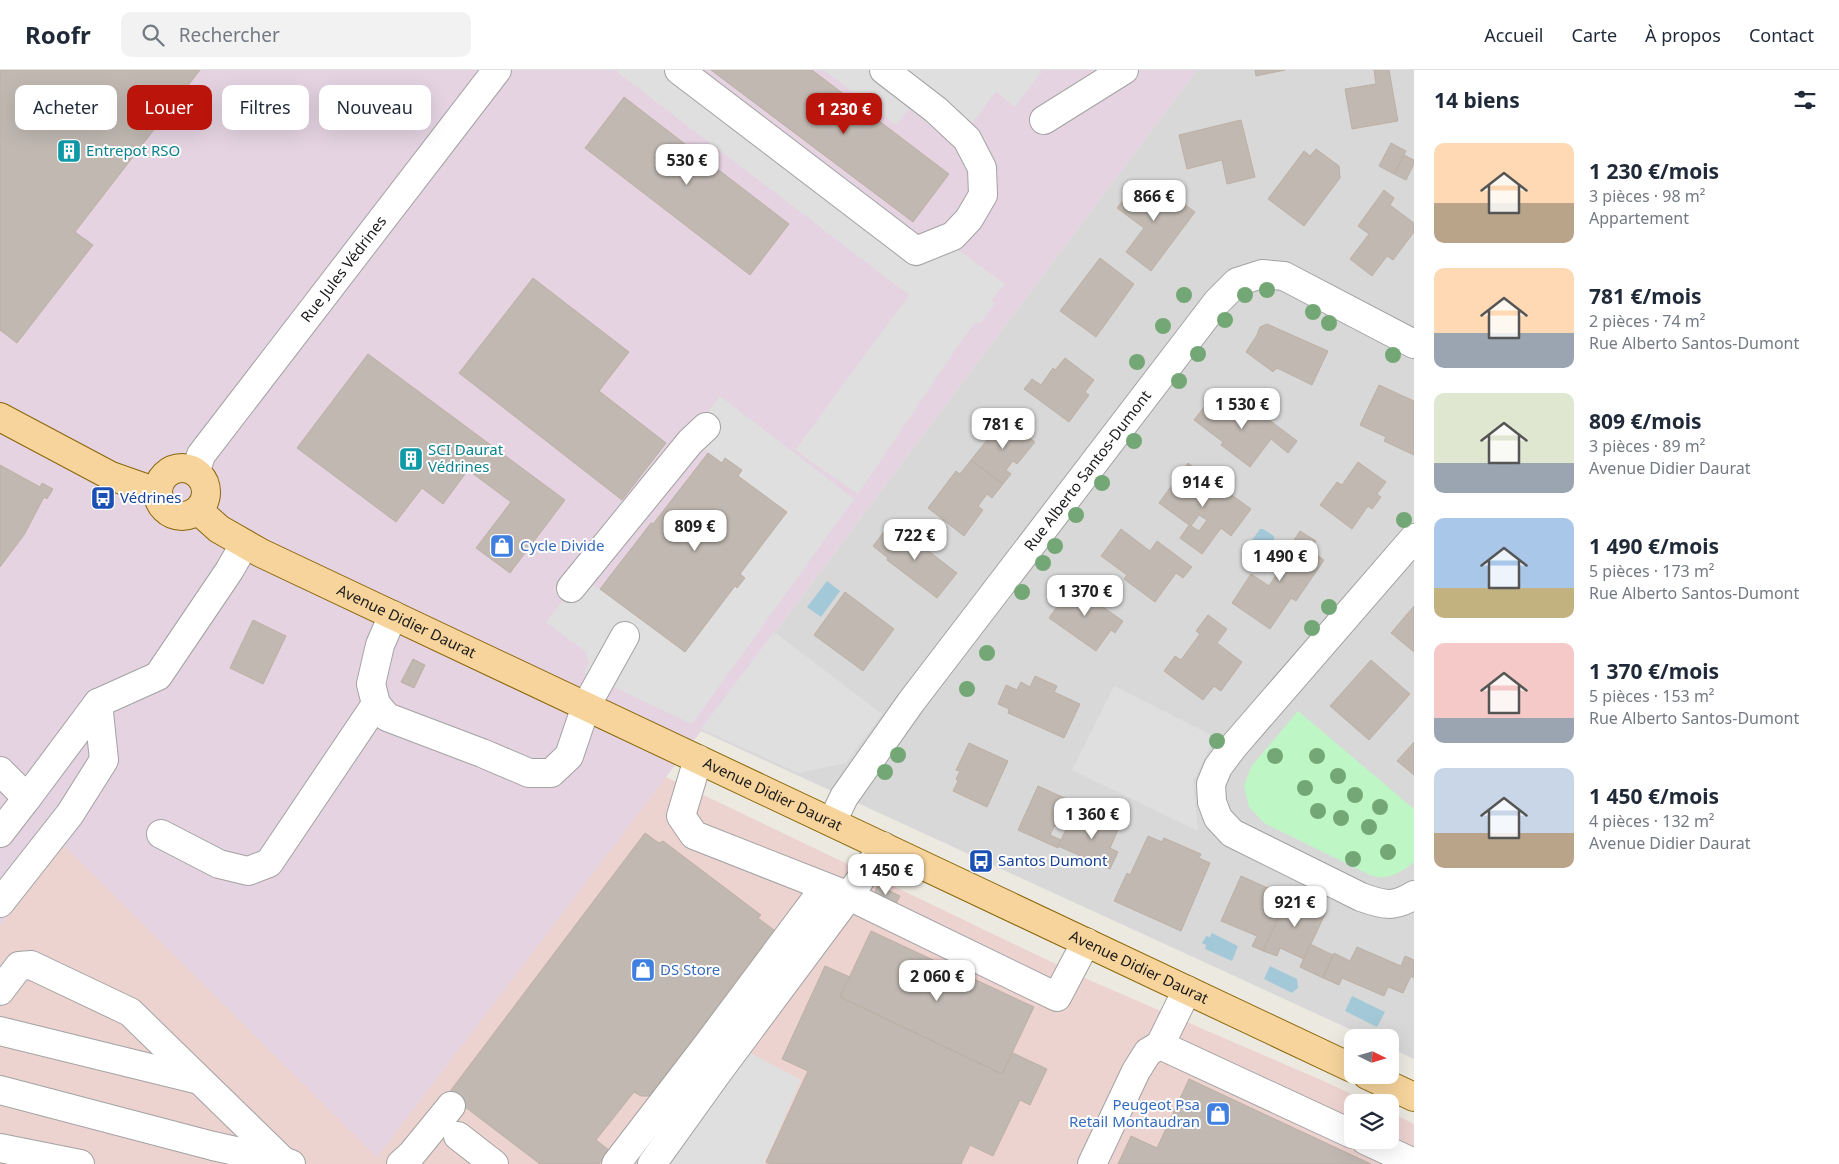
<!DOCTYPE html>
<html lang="fr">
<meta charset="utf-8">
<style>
body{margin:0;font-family:"Noto Sans",sans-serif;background:#f2f2f3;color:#1f2937;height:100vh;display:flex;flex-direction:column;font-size:19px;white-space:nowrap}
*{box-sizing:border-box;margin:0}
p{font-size:16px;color:#747a83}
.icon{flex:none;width:28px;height:28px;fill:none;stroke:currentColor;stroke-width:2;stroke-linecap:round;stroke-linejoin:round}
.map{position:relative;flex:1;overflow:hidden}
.sheet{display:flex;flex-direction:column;background:#fff;width:425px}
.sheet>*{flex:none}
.hud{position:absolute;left:15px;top:15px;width:475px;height:45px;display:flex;gap:10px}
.needle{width:32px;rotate:95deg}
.fabs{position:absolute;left:1344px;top:959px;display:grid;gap:10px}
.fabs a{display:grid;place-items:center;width:55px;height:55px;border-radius:10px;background:#fff;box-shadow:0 5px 20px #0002;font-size:25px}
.price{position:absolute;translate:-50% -42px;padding:0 11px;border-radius:10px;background:#fff;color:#222;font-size:16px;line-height:32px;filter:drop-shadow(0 1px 2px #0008)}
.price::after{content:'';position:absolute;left:50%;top:30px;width:15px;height:11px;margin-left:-8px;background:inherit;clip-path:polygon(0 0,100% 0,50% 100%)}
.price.current{background:#bb140b;color:#fff}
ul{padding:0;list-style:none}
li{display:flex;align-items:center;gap:15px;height:125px;padding:0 20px}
li span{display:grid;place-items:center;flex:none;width:140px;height:100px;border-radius:10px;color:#555}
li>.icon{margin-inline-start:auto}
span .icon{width:60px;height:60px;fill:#fffc;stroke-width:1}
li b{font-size:21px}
h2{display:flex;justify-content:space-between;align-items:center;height:60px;padding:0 20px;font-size:21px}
.pill{padding:0 18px;border-radius:10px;background:#fff;box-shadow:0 5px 20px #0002;font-size:18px;line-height:45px}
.pill.current{background:#bb140b;color:#fff}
header{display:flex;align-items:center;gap:30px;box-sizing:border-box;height:70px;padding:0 25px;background:#fff;border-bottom:1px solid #e0e1e3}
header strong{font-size:24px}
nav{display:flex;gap:28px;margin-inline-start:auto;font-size:18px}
.search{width:350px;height:45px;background:#f2f2f3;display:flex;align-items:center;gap:12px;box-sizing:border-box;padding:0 18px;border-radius:10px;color:#747a83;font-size:19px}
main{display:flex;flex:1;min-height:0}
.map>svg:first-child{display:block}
.residential{fill:#d9d8d8}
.commercial{fill:#edd3d0}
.industrial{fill:#e5d3e1}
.park{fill:#bef6c6}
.parking{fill:#dfdfdf}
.water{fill:#a3c9d8}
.building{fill:#c0b8b1;stroke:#bdb0a4;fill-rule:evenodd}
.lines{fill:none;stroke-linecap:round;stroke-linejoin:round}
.minor-casing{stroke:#a2a2a2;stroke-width:30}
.major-casing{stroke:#8a6608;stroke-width:30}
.minor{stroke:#fff;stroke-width:28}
.major{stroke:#f6d49c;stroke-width:28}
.tree{fill:#74a776}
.labels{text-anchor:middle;stroke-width:4;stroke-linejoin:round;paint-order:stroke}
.culture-label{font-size:15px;fill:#0d838f;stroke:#fff;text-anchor:start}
.street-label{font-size:15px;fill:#1b1b1b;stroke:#fff}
.transit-label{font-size:15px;fill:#164399;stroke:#fff;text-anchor:start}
.shop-label{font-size:15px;fill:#366cbe;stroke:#fff;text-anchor:start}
</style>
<header>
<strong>Roofr</strong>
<div class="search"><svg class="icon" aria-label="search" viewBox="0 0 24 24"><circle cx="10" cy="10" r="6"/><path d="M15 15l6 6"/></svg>Rechercher</div>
<nav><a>Accueil</a><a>Carte</a><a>À propos</a><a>Contact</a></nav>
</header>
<main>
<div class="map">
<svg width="1414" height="1094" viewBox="0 0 1414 1094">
<rect width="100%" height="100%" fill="#ece9e1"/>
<path class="residential" d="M1197,0H1414V989L1390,978V968L1367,967L701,661Z"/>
<path class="commercial" d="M666,707L1089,910L1319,1009L1369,1032H1352V1070H1390V1042L1414,1054V1094H0V856L61,773L377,1087Z"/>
<path class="industrial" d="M0,0H1197L701,661L377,1087L61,773L0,856Z"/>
<path class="park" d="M1298,641L1414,739V792C1401,802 1387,812 1370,805L1264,753L1249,737L1244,716L1251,697Z"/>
<path class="parking" d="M618,0H690L914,167L954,177L1005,214L991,230L995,233L980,254L976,252L964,267L858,424L795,380L909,225L617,2Z
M824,0H1040L1042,2L1014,37L996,21L972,54L946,68L909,39L896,55Z
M720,326L854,429L692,654L584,603L589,592L585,581L546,552L579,509L600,519L685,582L735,516L738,517L745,508L740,504L786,442L738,406L741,400L725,388L722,393L689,367Z
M774,562L882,644L846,693L798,703L701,659Z
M1114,616L1215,667L1193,711L1198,761L1072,700Z
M726,970L801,1010L764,1094H632Z"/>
<path class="water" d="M1260,459H1263L1274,466V470L1262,486L1265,489L1262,493L1253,495L1242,488V484Z
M827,511L840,521L821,547L807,537Z
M1212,863L1238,876L1232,891L1205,879L1206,875L1202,873L1206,866L1210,867Z
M1270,896L1297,909L1298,918L1292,923L1264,909Z
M1352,926L1385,942L1377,957L1345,941Z"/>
<path class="building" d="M0,0H200L75,162L93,175L17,273L0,260Z
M711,0H812L949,104L913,152Z
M1255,0H1285L1256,6Z
M1374,0H1389L1398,51L1352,59L1345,19L1376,14Z
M624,27L789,154L750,205L585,78Z
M1241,50L1255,107L1227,114L1222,90L1187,99L1179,65Z
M1391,73L1406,81L1394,104L1379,96Z
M1316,79L1339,96L1340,108L1304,156L1268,129L1304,81L1310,86Z
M1404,85L1414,90V94L1406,110L1394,104Z
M1136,112L1149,121L1152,116L1167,127L1169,123L1195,142L1151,201L1126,182L1144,158L1117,138Z
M1384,120L1394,128L1390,135L1414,153V162L1393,190L1387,186L1372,206L1350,189L1369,164L1358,156Z
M1100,188L1134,214L1096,267L1060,241Z
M533,208L629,282L599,321L666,373L622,430L459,303Z
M1267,254L1328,281L1312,315L1277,298L1273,302L1246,282L1257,265L1260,257Z
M368,284L565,430L510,503L476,478L511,432L468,400L443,434L422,418L396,452L297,378Z
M1065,288L1094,310L1085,322L1089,325L1069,352L1024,319L1032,309L1041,315L1053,298L1055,300Z
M1379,315L1414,331V385L1384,371L1386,367L1360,355Z
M1215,323L1244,345L1251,336L1297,371L1288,383L1271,369L1250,397L1221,375L1223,372L1194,350Z
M1000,345L1035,372L1017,394L1013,391L1006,400L1011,404L1003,414L971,390L996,359L992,356Z
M708,383L722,393L725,388L742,400L738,406L787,442L740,504L745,508L737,518L735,516L685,582L600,519L651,453L653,454Z
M971,390L1003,414L992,428L987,424L978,436L983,440L964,466L928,438L956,401L960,404Z
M1358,392L1386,412L1377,424L1381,427L1372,439L1368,436L1352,459L1320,435L1337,412L1342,415Z
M1188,393L1251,439L1231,466L1221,458L1202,484L1180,468L1189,455L1159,433ZM1199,445L1207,450L1199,461L1191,456Z
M0,395L40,417L42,413L53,419L47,429L44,427L24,465L0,497Z
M890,454L904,465L905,463L957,503L937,528L887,490L888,488L873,476Z
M1121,459L1150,481L1157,471L1192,497L1183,508L1176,503L1155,532L1124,509L1127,505L1101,486Z
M1300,461L1316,471L1310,480L1324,490L1296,531L1291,528L1270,559L1232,533L1251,504L1269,516L1278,502L1270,497L1286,473L1290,476Z
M1073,514L1084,522L1086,519L1105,533L1103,537L1123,551L1115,563L1111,560L1096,581L1049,548Z
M845,522L894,559L863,601L814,565Z
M1414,536V582L1391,563Z
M1208,545L1227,559L1217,573L1242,592L1221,621L1214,616L1203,630L1164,601L1175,586L1181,590L1200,564L1196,561Z
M253,550L286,566L263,614L230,598Z
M413,589L425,595L414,618L401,612Z
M1371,590L1410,624L1369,670L1330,636Z
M1035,606L1057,616L1054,622L1080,634L1064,668L1008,643L1009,639L998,634L1006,615L1017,620L1021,612L1030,617Z
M1414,672V705L1397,691Z
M969,673L1008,691L987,737L953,721L958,711L956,709L960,701L956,700Z
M1038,716L1078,734L1066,760L1055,755L1050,765L1061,770L1058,778L1018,760Z
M1100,744L1121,753L1110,778L1118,782L1110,799L1058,776L1073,745L1095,755Z
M645,763L659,773L663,771L761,845L758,848L774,860L714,940L717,942L691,979L687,977L649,1026H641L634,1022L596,1070L609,1080L599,1094H540L448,1024Z
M1148,766L1162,772L1164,768L1201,784L1199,788L1210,793L1181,861L1114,831L1127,803L1130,805Z
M1241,806L1288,827L1263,881L1252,876L1257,866L1221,851Z
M878,815L900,826L896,834L872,829Z
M1289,825L1326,842L1304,889L1280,878L1277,886L1263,881Z
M871,861L1034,937L1002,1004L840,927Z
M1310,874L1333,885L1323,908L1300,897Z
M1357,877L1401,896L1405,886L1414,890V908L1411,906L1403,923L1388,917L1384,926L1342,908L1339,915L1323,908L1334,883L1350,891Z
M825,896L850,907L840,927L1002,1004L1013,983L1047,999L1030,1035L1020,1030L993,1086L970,1075L961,1094H770L766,1092L808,1001L782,989Z
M1189,1009L1371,1094H1118L1131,1066L1157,1078Z"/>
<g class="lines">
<defs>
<g id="minor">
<path d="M679,0L916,181L953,166L969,149L983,125L982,98L967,69L936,40L884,0"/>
<path d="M1044,50L1124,0"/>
<path id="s1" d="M196,401L201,385L497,0"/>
<path d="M1414,468L1233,677L1218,697L1211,714L1212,732L1218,748L1232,763L1361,827C1383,835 1394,838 1414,825"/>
<path d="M571,518L690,372L706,357"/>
<path d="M393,545L380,575L371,614L376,634L387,647L482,683L529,703H551L569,686L586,636L625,566"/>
<path d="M0,701L27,728L98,633L158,606L229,501L244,475"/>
<path id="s2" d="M832,752L844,727L911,632L1217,232L1237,212L1262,204L1284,206L1414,274"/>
<path d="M0,763L27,728"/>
<path d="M161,764L219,794L248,801L269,793L376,634"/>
<path d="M883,776L849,826L1057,927L1086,872"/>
<path d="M0,833L70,744L104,690L98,633"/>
<path d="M1187,920L1160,975L1352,1064"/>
<path d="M0,921L19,896L31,895L130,942L283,1091L291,1094"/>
<path d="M0,961L199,1010"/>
<path d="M0,1020L213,1076L284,1092"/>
<path d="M458,1066L494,1094"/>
<path d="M1365,1070L1414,1093"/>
<path d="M0,1078L80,1094"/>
<path d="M401,1094L411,1085L451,1036"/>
<path d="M616,1094L708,974L825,817"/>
<path d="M652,1094L718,1002L849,826L694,765L681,746L698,689"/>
<path d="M1092,1094L1136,1001L1148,982L1160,975"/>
</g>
<g id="major">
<path d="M0,347L111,406L148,419L158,420"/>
<circle cx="182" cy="422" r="24"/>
<path id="s3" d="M199,441L219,459L261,483L1352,998"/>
<path d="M1367,1005L1414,1027"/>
</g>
</defs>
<use href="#minor" class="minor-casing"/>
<use href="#major" class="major-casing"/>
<use href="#minor" class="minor"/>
<use href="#major" class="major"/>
</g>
<g class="tree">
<circle cx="1267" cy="220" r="8"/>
<circle cx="1184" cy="225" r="8"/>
<circle cx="1245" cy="225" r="8"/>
<circle cx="1313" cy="242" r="8"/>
<circle cx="1225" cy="250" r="8"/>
<circle cx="1329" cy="253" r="8"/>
<circle cx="1163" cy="256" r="8"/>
<circle cx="1198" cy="284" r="8"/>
<circle cx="1393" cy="285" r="8"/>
<circle cx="1137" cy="292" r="8"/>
<circle cx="1179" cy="311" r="8"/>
<circle cx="1134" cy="371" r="8"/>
<circle cx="1102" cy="413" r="8"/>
<circle cx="1076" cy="445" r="8"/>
<circle cx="1404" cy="450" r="8"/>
<circle cx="1055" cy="476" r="8"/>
<circle cx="1043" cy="493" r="8"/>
<circle cx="1022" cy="522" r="8"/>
<circle cx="1329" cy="537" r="8"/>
<circle cx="1312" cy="558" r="8"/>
<circle cx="987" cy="583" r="8"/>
<circle cx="967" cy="619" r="8"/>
<circle cx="1217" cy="671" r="8"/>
<circle cx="898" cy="685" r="8"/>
<circle cx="1275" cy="686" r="8"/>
<circle cx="1317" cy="686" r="8"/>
<circle cx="885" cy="702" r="8"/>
<circle cx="1338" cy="706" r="8"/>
<circle cx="1305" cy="718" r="8"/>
<circle cx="1355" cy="725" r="8"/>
<circle cx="1380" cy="737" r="8"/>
<circle cx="1318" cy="741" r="8"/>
<circle cx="1341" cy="748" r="8"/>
<circle cx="1369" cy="757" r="8"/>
<circle cx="1388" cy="782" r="8"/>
<circle cx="1353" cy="789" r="8"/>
</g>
<defs>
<symbol id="building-square" viewBox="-11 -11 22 22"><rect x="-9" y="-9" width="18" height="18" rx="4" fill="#0f9aa8" stroke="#fff"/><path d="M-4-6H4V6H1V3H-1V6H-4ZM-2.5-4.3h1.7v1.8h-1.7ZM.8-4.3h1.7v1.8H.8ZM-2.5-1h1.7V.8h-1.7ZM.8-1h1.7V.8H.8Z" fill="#fff"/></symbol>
<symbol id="bus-square" viewBox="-11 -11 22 22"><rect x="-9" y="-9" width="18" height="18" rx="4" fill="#1a4fb4" stroke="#fff"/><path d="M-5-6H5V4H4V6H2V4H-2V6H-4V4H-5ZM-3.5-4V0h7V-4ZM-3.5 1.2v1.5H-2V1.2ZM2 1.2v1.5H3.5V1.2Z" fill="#fff"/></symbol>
<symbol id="shop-square" viewBox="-11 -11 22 22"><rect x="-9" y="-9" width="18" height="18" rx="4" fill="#3f7fe0" stroke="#fff"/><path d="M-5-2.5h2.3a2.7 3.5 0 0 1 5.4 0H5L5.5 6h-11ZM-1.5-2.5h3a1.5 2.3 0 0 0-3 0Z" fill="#fff"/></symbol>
</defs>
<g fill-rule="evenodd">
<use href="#building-square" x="55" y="67" width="28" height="28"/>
<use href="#building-square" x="397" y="375" width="28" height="28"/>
<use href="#bus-square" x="89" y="414" width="28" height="28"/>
<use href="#shop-square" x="488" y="462" width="28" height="28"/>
<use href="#bus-square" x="967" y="777" width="28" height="28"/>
<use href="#shop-square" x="629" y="886" width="28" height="28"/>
<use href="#shop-square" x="1204" y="1030" width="28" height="28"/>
</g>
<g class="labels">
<g class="culture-label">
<text x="86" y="86">Entrepot RSO</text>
<text x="428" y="385">SCI Daurat<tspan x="428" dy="17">Védrines</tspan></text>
</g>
<g class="street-label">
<text dy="5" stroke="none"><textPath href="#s1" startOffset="251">Rue Jules Védrines</textPath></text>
<text dy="5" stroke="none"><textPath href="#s2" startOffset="435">Rue Alberto Santos-Dumont</textPath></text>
<text dy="5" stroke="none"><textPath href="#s3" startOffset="236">Avenue Didier Daurat</textPath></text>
<text dy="5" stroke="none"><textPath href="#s3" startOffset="641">Avenue Didier Daurat</textPath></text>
<text dy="5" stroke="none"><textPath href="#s3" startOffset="1046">Avenue Didier Daurat</textPath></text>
</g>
<g class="transit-label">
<text x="120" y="433">Védrines</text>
<text x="998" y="796">Santos Dumont</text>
</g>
<g class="shop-label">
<text x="520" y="481">Cycle Divide</text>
<text x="660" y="905">DS Store</text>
<text x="1200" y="1040" text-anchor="end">Peugeot Psa<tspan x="1200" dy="17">Retail Montaudran</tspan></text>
</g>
</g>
</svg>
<div class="fabs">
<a><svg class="needle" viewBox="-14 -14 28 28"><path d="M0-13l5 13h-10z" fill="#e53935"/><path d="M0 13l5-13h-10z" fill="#747a83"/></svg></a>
<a><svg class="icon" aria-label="layers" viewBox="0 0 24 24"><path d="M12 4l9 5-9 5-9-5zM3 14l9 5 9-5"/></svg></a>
</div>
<b class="price current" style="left:844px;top:65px">1 230 €</b>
<b class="price" style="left:687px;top:116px">530 €</b>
<b class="price" style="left:1154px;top:152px">866 €</b>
<b class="price" style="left:1242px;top:360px">1 530 €</b>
<b class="price" style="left:1003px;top:380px">781 €</b>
<b class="price" style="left:1203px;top:438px">914 €</b>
<b class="price" style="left:695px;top:482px">809 €</b>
<b class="price" style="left:915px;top:491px">722 €</b>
<b class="price" style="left:1280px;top:512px">1 490 €</b>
<b class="price" style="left:1085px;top:547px">1 370 €</b>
<b class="price" style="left:1092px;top:770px">1 360 €</b>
<b class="price" style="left:886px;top:826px">1 450 €</b>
<b class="price" style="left:1295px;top:858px">921 €</b>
<b class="price" style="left:937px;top:932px">2 060 €</b>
<div class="hud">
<a class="pill">Acheter</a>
<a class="pill current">Louer</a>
<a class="pill">Filtres</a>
<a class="pill">Nouveau</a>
</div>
</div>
<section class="sheet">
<h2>14 biens<svg class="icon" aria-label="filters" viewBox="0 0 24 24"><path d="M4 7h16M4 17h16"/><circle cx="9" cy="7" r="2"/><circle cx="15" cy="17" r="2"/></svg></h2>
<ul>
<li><span style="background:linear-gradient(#ffd9b3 60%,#b9a48a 0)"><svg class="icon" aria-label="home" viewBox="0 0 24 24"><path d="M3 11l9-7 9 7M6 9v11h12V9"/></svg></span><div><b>1 230 €/mois</b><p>3 pièces · 98 m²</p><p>Appartement</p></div></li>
<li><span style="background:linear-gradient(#ffd9b3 65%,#9aa5b1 0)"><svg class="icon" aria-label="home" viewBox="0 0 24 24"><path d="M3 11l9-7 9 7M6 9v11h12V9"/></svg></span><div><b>781 €/mois</b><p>2 pièces · 74 m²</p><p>Rue Alberto Santos-Dumont</p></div></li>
<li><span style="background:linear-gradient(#dfe7d0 70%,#9aa5b1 0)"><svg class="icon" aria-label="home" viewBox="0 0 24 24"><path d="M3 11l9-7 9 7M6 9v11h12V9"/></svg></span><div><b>809 €/mois</b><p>3 pièces · 89 m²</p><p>Avenue Didier Daurat</p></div></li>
<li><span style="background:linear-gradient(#a9c7e8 70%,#c2b280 0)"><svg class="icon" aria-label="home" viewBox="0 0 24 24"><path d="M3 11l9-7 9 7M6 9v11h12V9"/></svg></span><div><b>1 490 €/mois</b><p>5 pièces · 173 m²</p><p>Rue Alberto Santos-Dumont</p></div></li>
<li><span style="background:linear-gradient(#f6c9c9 75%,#9aa5b1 0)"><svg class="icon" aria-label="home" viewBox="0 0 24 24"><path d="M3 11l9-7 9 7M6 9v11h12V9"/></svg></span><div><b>1 370 €/mois</b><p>5 pièces · 153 m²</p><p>Rue Alberto Santos-Dumont</p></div></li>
<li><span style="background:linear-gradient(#c9d6e8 65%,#b9a48a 0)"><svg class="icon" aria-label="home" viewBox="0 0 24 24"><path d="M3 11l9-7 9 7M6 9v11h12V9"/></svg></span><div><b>1 450 €/mois</b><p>4 pièces · 132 m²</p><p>Avenue Didier Daurat</p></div></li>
</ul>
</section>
</main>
